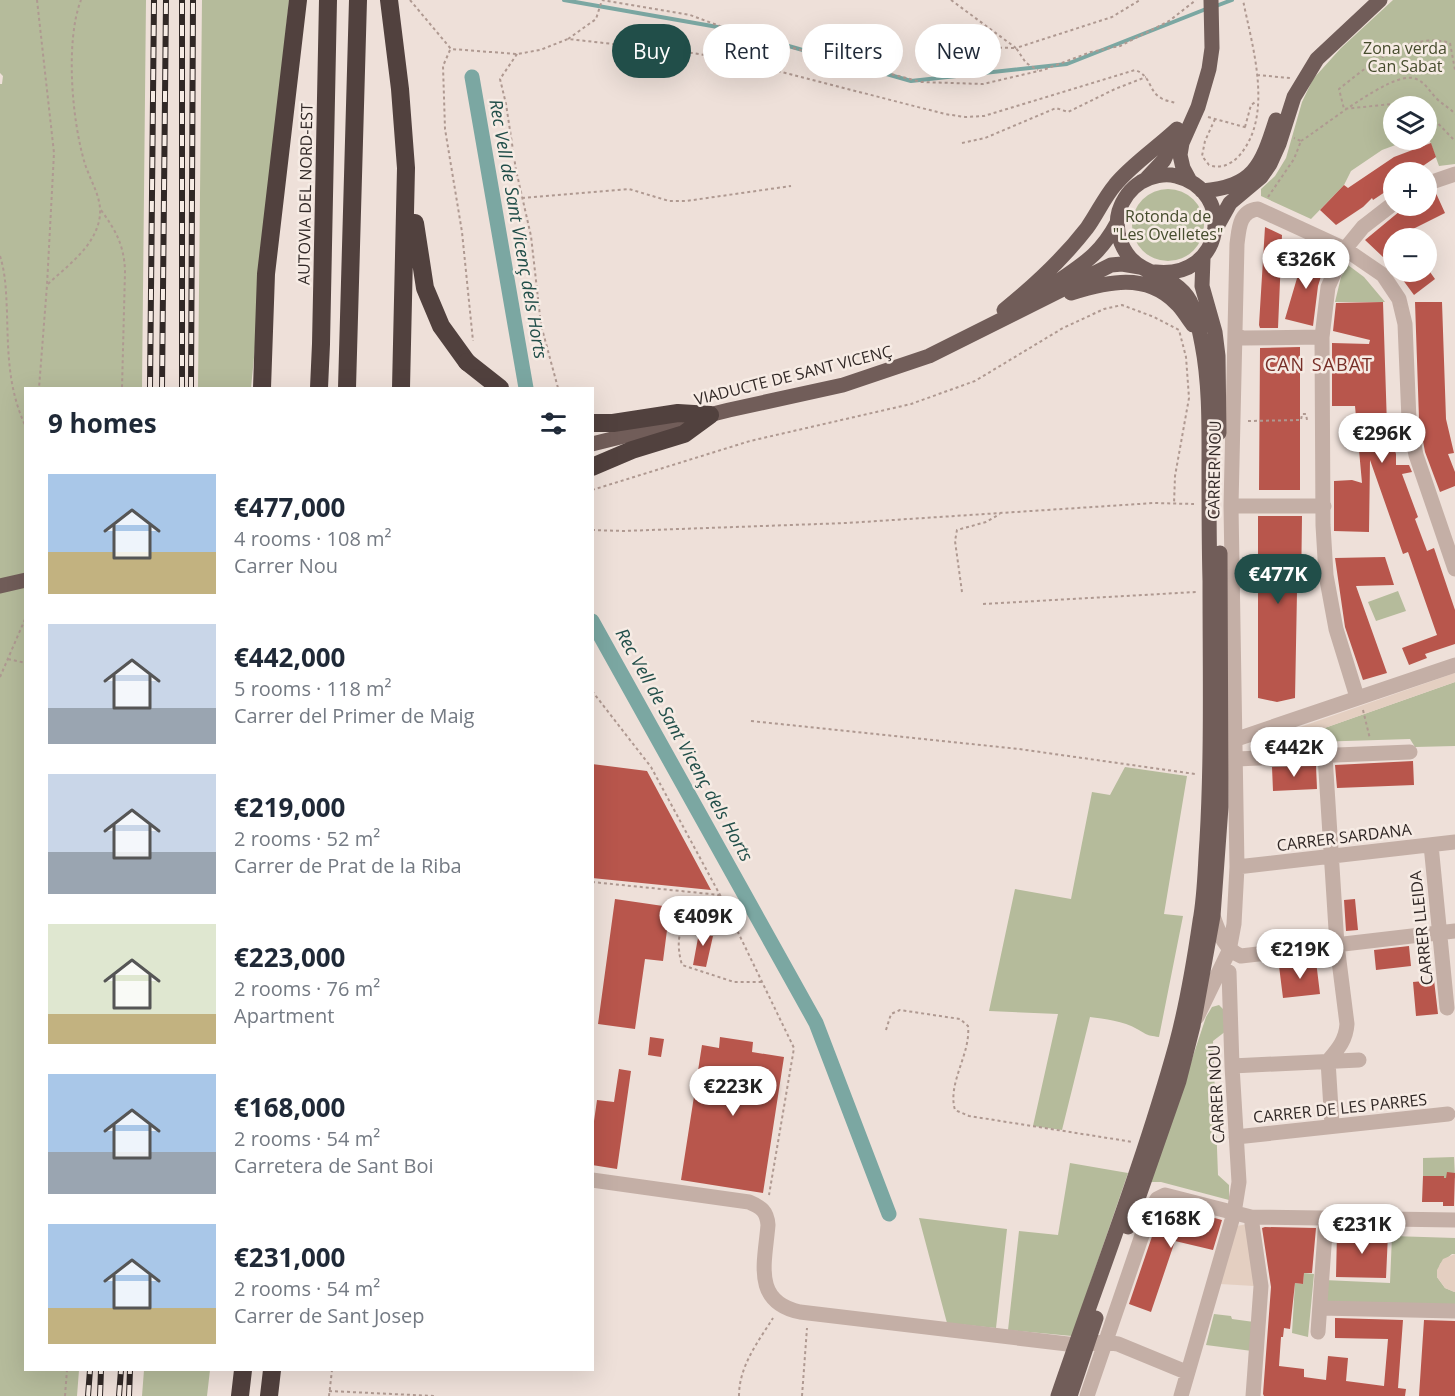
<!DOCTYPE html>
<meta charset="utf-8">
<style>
body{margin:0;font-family:"Open Sans",sans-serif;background:#f6f6f7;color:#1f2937;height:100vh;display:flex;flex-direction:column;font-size:22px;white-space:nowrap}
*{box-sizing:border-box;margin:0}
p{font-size:20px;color:#747a83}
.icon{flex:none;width:33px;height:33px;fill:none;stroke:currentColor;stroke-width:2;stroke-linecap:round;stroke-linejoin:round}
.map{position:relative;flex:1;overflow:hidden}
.drawer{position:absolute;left:24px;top:387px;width:570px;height:984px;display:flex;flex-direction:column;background:#fff;border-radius:0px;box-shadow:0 6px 24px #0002}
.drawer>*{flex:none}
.guide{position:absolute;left:612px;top:24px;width:570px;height:54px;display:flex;gap:12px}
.controls{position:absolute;left:1383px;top:96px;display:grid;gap:12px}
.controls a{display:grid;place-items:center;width:54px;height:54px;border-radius:50%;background:#fff;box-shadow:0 6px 24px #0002;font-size:30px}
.price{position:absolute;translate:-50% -51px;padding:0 14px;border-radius:21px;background:#fff;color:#222;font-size:20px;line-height:39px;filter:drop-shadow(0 2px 3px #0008)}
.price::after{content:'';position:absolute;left:50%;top:36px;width:18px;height:14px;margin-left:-9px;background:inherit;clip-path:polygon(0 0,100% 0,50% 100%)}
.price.current{background:#214e49;color:#fff}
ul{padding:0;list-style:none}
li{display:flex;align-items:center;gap:18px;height:150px;padding:0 24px}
li span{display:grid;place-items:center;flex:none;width:168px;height:120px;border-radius:0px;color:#555}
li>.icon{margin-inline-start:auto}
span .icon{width:72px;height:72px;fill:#fffc;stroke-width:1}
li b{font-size:26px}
h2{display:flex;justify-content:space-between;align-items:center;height:72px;padding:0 24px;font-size:26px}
.tag{padding:0 21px;border-radius:27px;background:#fff;box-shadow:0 6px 24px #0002;font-size:21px;line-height:54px}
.tag.current{background:#214e49;color:#fff}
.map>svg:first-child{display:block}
.green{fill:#b5bb9b}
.plaza{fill:#e4cfc1}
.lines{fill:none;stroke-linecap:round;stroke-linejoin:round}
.stream{stroke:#7ba7a2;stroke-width:4}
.canal{stroke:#7ba7a2;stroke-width:15}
.building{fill:#b8564c}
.path{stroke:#af9991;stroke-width:2;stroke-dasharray:3 3;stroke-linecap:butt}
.minor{stroke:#c4afa6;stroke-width:15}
.major{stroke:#715d59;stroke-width:15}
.highway{stroke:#51413e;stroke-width:18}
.rail-casing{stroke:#312826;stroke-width:6}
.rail{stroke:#f6ebe4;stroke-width:4;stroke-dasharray:11;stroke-linecap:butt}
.highway-bridge{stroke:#51413e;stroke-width:18}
.labels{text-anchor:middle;stroke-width:5;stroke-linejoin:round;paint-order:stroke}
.park-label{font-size:16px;fill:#464c2d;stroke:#f6ebe4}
.street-label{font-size:16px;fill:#312826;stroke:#f6ebe4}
.water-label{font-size:18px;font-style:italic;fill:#214e49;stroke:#f6ebe4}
.neighbourhood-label{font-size:18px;letter-spacing:1.5px;fill:#772f28;stroke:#f6ebe4}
</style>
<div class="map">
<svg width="1455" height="1396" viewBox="0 0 1455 1396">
<rect width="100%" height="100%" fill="#eee0d9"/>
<path class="green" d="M0,0H146L142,388H26V1370H79L77,1396H0V84H2L3,76L0,73Z
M202,0H289L251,388H198Z
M1393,0H1455V164L1439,166L1427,133L1426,106H1394V140H1409L1382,150L1351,171L1344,185L1311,219L1261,196V189L1275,176L1286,158L1302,102L1313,79L1341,48Z
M1132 225a36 36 0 1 1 72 0a36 36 0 1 1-72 0Z
M1348,265L1364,277L1385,302H1335L1341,277Z
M1398,591L1406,611L1376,621L1368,602Z
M1455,682V746L1415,747L1410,739L1282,743Z
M1125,767L1187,776L1164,914L1183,916L1159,1037C1145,1035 1148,1035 1137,1029C1124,1021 1104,1019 1090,1017L1062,1130L1033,1126L1058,1014L989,1011L1015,889L1071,899L1092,792L1110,795Z
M1219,1005L1225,1011L1226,1031L1213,1041L1218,1175L1229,1185V1200L1161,1182H1151L1206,1017L1212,1007Z
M1454,1157L1455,1178H1444L1443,1176H1423V1158Z
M1070,1163L1128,1173L1072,1336L1008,1330L1019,1231L1058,1235Z
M919,1218L1007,1229L996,1328L947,1323Z
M1392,1236L1455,1238V1254H1452L1440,1264L1437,1277L1445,1288L1455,1292V1308L1323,1307L1324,1280L1390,1283Z
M1304,1273L1314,1274L1308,1337L1292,1333L1295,1283L1303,1284Z
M1214,1314L1231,1316L1232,1319L1254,1322L1252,1351L1206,1345Z
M144,1370H210L207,1396H142Z"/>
<path class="plaza" d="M1455,673V682L1282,743L1278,754H1260L1255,749L1257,742Z
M1248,1224L1254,1286L1220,1284L1236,1226Z
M1455,1254V1292H1454L1445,1288L1437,1277V1270L1443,1259Z"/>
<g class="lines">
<path class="stream" d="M564,0L729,29L911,81L1067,64L1206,9
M1216,6L1232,0"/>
<path class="canal" d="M472,77L526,388
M592,621L816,1023L889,1214"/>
</g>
<path class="building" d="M1431,143L1436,157L1414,172H1394V186L1373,200L1372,198L1363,207L1336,225L1320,210L1344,185L1348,188L1394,157Z
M1435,191L1445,213L1403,234L1406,238H1394V267L1385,255L1383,257L1365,240L1400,211L1403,206H1426V193Z
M1265,227L1282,235L1278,328H1260L1259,325Z
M1305,251L1327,257L1318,286L1313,326L1285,319Z
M1397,272H1430L1435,279L1414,295Z
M1383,302L1387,426L1396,454V465H1409L1412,472L1402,474L1418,517L1415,519L1427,551L1434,548L1455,610V644L1425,654L1427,658L1409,665L1402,648L1437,635L1408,552L1403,554L1370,460L1369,532L1334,531V481L1352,480L1362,483L1355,406H1332V343L1369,344L1370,340L1333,331L1336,303Z
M1415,302H1442L1446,419L1454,453L1448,454L1455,472V486L1440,492L1425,452L1419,419Z
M1300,347V490H1259L1260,348Z
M1258,516H1302L1301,592H1297L1295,698L1277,702L1258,698Z
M1385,557L1394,585L1356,586L1387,673L1363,680L1345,627L1335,558Z
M1413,761L1414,785L1337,788L1335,765Z
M592,764L647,771L711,890L592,878Z
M1316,766L1317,789L1273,791L1272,767Z
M615,899L670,907L663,961L645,959L635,1029L598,1024Z
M1355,899L1358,930L1346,931L1344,900Z
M700,927L711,929L710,936H713L706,967L693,965Z
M1409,946L1411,966L1376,970L1374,950Z
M1316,961L1320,994L1283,998L1279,966Z
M1434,980L1438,1014L1416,1016L1413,982Z
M650,1037L664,1039L661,1057L648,1055Z
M720,1037L753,1042L752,1052L784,1057L763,1193L681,1180L702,1045L719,1048Z
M619,1069L631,1071L617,1169L592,1165V1135L597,1100L614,1102Z
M1447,1172L1455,1173L1454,1206H1443V1202H1422L1423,1176H1444V1178H1446Z
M1166,1205L1222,1220L1213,1250L1175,1241L1151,1312L1129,1304L1160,1213Z
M1265,1227L1316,1228L1312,1273H1304L1303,1284L1295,1283L1290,1329L1284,1328L1283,1337H1281L1279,1366L1304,1369V1377L1326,1380L1328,1356L1348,1358L1346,1381L1384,1386L1388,1339L1335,1338V1318L1403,1320L1398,1388L1406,1389L1405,1396H1264L1263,1394L1271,1287L1262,1228Z
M1337,1232L1388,1234L1386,1278L1336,1277Z
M1424,1320L1455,1321V1396H1419Z"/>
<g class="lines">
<path class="path" d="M37,0L54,153L47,285L39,388
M410,0L451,49L517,54L540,50L568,39L693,53L735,60L945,114L965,117L984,116L1135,70C1152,76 1148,91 1161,98C1165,101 1171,101 1175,103
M951,0L1016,48L1112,17L1140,0
M568,39L596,19L602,0L690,15L744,35L921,82L983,84L1043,70L1091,52L1120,46L1169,21L1196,0
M927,46L1016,48L1026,63L1038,70
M450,50L443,66L445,129L462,232L473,341
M517,54L500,79L506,104L516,170L531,236L541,325L558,388
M1257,75L1290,78
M1419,106L1411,102L1344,109L1339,89C1369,65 1409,31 1450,43L1455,70
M1426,111L1455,141
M1208,117L1248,128
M1215,119L1205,141L1202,156L1209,165C1220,169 1230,165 1238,157C1275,117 1252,46 1243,0
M1245,127L1251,105L1257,101
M1301,141C1322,128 1389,73 1413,78C1425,81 1429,91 1437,99C1443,105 1450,108 1455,114
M962,143L985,138L1056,108L1068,112L1115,89L1146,77
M1268,197L1294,159L1301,141L1294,138
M522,198L629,189L669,201H686L791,186
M101,210C116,231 124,245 125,271L122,388
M0,256C6,275 6,293 7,312C8,352 8,390 26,427
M48,284C67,266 93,248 99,221C104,200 91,183 85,164C72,122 65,41 81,0
M1248,421L1301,420L1302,414H1306L1307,420
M592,490L750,441L911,404L975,381L1063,328L1104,309L1122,305L1154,317L1179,330L1186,357L1189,398L1175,476L1174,504
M592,530L623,531L847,523L1154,503L1194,504
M962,592L955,541L957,530L986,522L1000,514
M983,604L1196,592
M8,659L26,663
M0,677L26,617
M592,691L651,767L720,895L794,1048L769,1195
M1363,710L1370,739
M751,721L1019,749L1195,774
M592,882L720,895
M720,895C689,914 671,926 682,965L734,982H762
M886,1030L891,1014L900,1010L960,1019L968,1026C971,1054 947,1083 955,1110L969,1116L1133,1142
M329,1391L434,1396
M65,1396L67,1370
M329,1396L332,1370
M739,1396C739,1366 758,1342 773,1318
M802,1396L807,1328"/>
<path class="minor" d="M1426,184L1455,174
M1235,335L1243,338L1322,337
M1231,506H1324
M1357,697L1336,629L1326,575L1323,525L1322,337L1328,287L1345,249L1363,227L1394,203
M1228,742L1455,665
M1325,756L1337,945L1347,1024C1346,1040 1338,1049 1328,1061L1332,1125
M1236,759L1410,752
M1431,845L1447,1008
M1237,867L1455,842
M1213,916C1219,933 1224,949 1241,956L1455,931
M1197,1017L1229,951L1234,924L1237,867L1231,506L1237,244C1239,229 1239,211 1258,209L1345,249L1383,275L1399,299L1405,324L1409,420L1416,455L1455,569
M1232,1066L1359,1060
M1236,1137L1448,1114
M592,1180L749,1202C761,1207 767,1211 768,1225C765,1262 752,1302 800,1312L1076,1345L1104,1342L1118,1344L1186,1372
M1251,1217L1261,1286L1253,1396
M1320,1308L1455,1311
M1318,1332L1326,1218
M1087,1396L1151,1209L1157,1199L1165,1195L1251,1217L1455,1220
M1181,1396L1234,1213L1239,1182L1232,1066L1229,972"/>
<path class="major" d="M1147,178L1164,160L1176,133
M1190,181L1183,168L1180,155L1182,143L1198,107L1209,69L1212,48L1211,0
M1202,191C1254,186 1261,167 1276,120
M1215,230L1230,203L1261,177L1270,164L1279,144L1294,97L1317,59L1380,0
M1203,258L1202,286L1215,332L1218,356L1219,433
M1071,293C1107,282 1146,272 1176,303C1183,309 1187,318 1193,325
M1039,296C1072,268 1095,264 1117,223
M1004,310C1035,285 1063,259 1087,228C1097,214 1104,198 1115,185C1130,166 1158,147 1177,129
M592,444L729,410L843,385L929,356L1111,265L1122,264L1140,267
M0,586L26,580
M1128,1227L1179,1081L1193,1026L1213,916L1221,807L1220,553
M1058,1396C1098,1279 1143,1164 1176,1045C1187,1004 1194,962 1200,921C1205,895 1205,867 1207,840C1212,754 1210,667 1210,581C1209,544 1209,507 1209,470C1209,428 1210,385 1202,344C1199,330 1197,314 1190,301C1179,282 1160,277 1143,268C1123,257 1113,232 1119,211C1123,199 1130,189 1141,182C1151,176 1165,173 1176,176C1237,191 1224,280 1155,272
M1070,1396L1096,1318"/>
<path class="highway" d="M389,0L400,89L406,168L401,388
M415,223L425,288L441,326L467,362
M262,388L266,274L298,0
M319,388L321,344L328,0
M347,388L358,0
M592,423H613L678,413L710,415
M592,467L632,450L684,434L710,415
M240,1396L243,1370
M269,1396L272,1370"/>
<defs>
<path id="rail" d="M150,388L154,0
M162,388L166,0
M182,388V0
M191,388L193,0
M88,1396L90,1370
M100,1396L101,1370
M119,1396L121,1370
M129,1396L130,1370"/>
</defs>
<use href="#rail" class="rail-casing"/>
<use href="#rail" class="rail"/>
<path class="highway-bridge" d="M467,362L500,388"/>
</g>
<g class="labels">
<g class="park-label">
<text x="1405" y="54">Zona verda<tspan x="1405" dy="18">Can Sabat</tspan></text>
<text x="1168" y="222">Rotonda de<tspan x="1168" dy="18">"Les Ovelletes"</tspan></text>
</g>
<g class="street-label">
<text transform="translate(305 194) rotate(-89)" y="6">AUTOVIA DEL NORD-EST</text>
<text transform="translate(793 375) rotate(-14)" y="6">VIADUCTE DE SANT VICENÇ</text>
<text transform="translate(1214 470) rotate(-89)" y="6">CARRER NOU</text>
<text transform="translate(1344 837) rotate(-7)" y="6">CARRER SARDANA</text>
<text transform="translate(1421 928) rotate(-96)" y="6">CARRER LLEIDA</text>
<text transform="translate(1216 1094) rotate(-93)" y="6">CARRER NOU</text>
<text transform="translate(1340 1108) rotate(-6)" y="6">CARRER DE LES PARRES</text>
</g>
<g class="water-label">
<text transform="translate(518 229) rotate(80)" y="6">Rec Vell de Sant Vicenç dels Horts</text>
<text transform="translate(684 745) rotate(61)" y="6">Rec Vell de Sant Vicenç dels Horts</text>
</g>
<g class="neighbourhood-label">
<text x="1319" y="371">CAN SABAT</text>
</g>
</g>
</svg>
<div class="controls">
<a><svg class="icon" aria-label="layers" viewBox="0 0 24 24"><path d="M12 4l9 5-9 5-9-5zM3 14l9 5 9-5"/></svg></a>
<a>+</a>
<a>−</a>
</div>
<b class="price" style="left:1306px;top:290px">€326K</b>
<b class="price" style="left:1382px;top:464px">€296K</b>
<b class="price current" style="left:1278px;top:605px">€477K</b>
<b class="price" style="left:1294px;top:778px">€442K</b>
<b class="price" style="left:703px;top:947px">€409K</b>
<b class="price" style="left:1300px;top:980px">€219K</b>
<b class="price" style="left:733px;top:1117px">€223K</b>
<b class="price" style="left:1171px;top:1249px">€168K</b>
<b class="price" style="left:1362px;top:1255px">€231K</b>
<div class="guide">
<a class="tag current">Buy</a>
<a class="tag">Rent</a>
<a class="tag">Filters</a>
<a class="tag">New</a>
</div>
<section class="drawer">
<h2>9 homes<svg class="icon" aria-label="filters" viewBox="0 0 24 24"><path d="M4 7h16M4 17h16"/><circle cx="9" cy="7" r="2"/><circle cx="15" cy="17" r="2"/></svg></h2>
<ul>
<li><span style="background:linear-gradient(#a9c7e8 65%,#c2b280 0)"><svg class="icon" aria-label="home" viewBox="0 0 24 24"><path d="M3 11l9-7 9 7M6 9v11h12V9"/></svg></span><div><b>€477,000</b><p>4 rooms · 108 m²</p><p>Carrer Nou</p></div></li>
<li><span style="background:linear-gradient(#c9d6e8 70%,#9aa5b1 0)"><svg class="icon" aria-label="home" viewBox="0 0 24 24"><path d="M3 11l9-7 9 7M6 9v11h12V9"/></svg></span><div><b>€442,000</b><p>5 rooms · 118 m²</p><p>Carrer del Primer de Maig</p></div></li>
<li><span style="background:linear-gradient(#c9d6e8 65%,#9aa5b1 0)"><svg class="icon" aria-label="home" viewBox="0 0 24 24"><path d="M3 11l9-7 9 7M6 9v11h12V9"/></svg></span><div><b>€219,000</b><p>2 rooms · 52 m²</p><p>Carrer de Prat de la Riba</p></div></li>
<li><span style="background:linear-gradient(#dfe7d0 75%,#c2b280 0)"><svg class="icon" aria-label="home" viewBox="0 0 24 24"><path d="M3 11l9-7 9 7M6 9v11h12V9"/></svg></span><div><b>€223,000</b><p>2 rooms · 76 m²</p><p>Apartment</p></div></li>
<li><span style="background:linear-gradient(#a9c7e8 65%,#9aa5b1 0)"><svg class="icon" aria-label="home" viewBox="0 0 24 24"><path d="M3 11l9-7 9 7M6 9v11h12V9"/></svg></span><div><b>€168,000</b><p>2 rooms · 54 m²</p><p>Carretera de Sant Boi</p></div></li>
<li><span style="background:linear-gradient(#a9c7e8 70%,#c2b280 0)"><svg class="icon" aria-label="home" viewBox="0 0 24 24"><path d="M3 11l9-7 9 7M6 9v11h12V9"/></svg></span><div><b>€231,000</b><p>2 rooms · 54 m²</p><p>Carrer de Sant Josep</p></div></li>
</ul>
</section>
</div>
